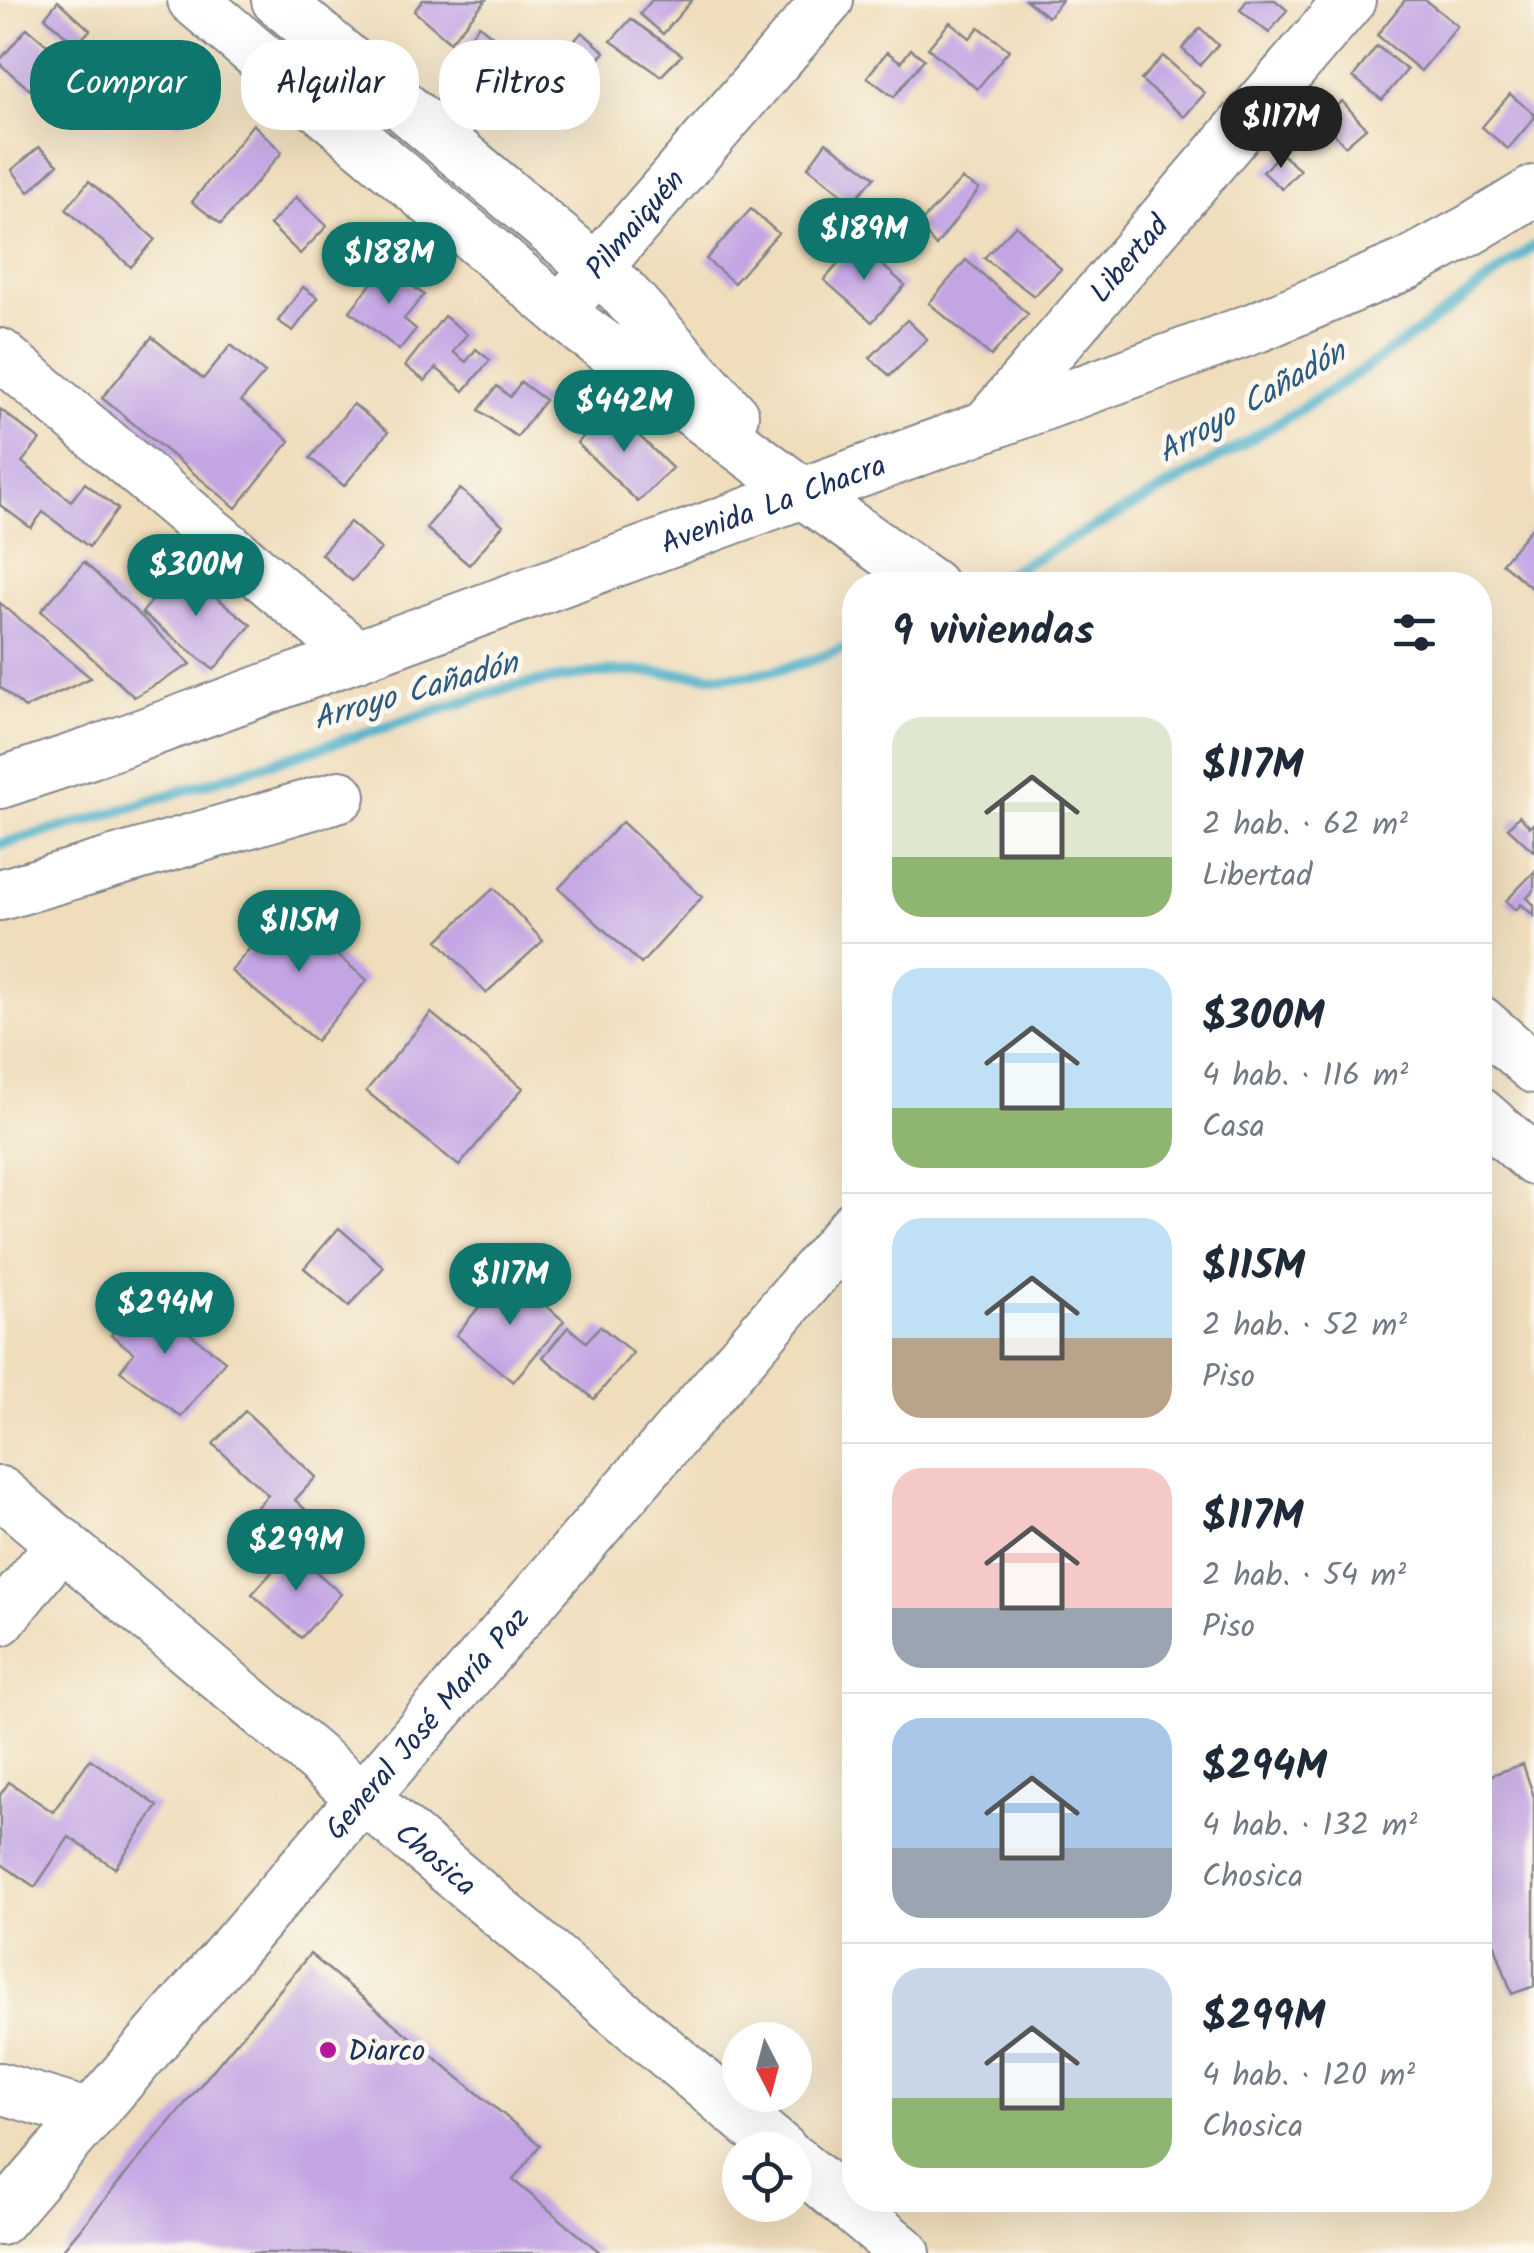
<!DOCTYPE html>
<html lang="es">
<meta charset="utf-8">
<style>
body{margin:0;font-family:Kalam,sans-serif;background:#f2f2f3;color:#1f2937;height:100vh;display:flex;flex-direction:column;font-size:38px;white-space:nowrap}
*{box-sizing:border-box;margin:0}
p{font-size:32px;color:#747a83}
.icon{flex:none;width:55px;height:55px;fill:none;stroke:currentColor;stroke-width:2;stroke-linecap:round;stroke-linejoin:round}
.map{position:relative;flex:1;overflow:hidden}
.details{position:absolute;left:842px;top:572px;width:650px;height:1640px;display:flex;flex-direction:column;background:#fff;border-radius:40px;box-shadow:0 10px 40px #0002}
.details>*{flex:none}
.banner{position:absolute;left:30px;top:40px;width:662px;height:90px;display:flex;gap:20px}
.needle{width:65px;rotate:174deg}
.tools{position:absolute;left:722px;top:2022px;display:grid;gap:20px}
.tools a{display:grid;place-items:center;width:90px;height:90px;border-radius:50%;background:#fff;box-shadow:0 10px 40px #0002;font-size:50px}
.price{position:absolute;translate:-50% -85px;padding:0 22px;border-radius:35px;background:#0f766e;color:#fff;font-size:32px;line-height:65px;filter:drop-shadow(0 2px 5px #0008)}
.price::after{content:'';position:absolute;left:50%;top:60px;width:30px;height:22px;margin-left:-15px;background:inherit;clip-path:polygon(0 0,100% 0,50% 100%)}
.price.active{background:#222;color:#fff}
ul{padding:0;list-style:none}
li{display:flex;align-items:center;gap:30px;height:250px;padding:0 50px}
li+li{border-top:2px solid #e0e1e3}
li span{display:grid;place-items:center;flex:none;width:280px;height:200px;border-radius:30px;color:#555}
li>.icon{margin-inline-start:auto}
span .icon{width:120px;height:120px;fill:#fffc;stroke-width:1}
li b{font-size:42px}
h2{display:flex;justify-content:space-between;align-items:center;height:120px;padding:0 50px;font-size:42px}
.tag{padding:0 35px;border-radius:40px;background:#fff;box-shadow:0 10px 40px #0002;font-size:35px;line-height:90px}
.tag.active{background:#0f766e;color:#fff}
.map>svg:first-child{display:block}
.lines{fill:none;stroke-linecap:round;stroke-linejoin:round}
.stream{stroke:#48aec7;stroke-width:11}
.building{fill:#c3a5e4}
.minor-casing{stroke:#85868c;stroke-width:54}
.minor{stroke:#fff;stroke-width:50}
.poi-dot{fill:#b5179e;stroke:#fbf7ec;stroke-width:4}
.labels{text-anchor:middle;stroke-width:10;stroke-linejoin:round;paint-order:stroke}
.street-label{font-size:30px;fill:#1b2f5e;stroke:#fbf7ec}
.poi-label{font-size:30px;fill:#1b2f5e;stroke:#fbf7ec;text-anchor:start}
.water-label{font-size:32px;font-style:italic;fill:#2b5b83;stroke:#fbf7ec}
</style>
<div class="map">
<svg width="1534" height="2253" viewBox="0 0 1534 2253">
<rect width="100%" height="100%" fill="#fbf7ec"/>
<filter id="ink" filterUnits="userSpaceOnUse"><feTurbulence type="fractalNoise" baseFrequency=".01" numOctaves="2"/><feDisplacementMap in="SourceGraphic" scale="20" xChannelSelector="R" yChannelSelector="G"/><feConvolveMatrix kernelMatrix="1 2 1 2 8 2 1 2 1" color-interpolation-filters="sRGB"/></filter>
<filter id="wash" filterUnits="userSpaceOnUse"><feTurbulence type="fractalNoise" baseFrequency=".0048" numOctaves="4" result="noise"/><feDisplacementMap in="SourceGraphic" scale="40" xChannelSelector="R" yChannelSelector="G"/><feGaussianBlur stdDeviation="2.25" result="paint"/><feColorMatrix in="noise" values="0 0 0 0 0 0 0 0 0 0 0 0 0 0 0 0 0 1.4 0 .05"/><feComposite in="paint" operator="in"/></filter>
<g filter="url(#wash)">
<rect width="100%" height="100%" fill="#efddbb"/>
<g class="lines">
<path class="stream" d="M984,585C1105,522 1227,457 1342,383C1408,341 1471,293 1534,246
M0,844L90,820L511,687C544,681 577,674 611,672C653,669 694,677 735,676C775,675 818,659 855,644"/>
</g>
<g id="blocks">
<path class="building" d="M423,0H486L450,42L414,11Z
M652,0H692L663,34L640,14Z
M1026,0H1062L1048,17Z
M1247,0H1275L1287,10L1269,33L1240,10Z
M1405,0H1425L1458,26L1421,71L1377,35Z
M58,1L90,30L76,45L45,17Z
M631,19L682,55L661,76L611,41Z
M950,22L970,38L979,27L1009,50L977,89L928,48Z
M479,25L518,57L491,89L453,57Z
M27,28L60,56L30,90L0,64V60Z
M1200,28L1218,45L1200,65L1182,49Z
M582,32L605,52L565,98L542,78Z
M1377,46L1407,70L1382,100L1353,77Z
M911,49L924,59L894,97L867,77L887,52L901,62Z
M1163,56L1205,93L1184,117L1141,80Z
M173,77L196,104L178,124L154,98Z
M1510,94L1534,114V118L1508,149L1482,127Z
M1342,101L1366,128L1345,146L1321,119Z
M253,124L282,152L221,224L192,202Z
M826,142L875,177L852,202L808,167Z
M39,147L58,164L29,192L12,170Z
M1280,153L1300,170L1282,189L1263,172Z
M962,179L979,189L936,246L918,225Z
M89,181L155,239L131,267L66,209Z
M296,197L327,226L300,254L270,225Z
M751,209L778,233L734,283L706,259Z
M1016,225L1061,269L1034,296L984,258Z
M857,243L905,285L872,322L824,280Z
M966,260L1028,314L991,356L929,303Z
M386,265L424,295L404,319L416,329L399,350L350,311Z
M303,287L318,298L293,331L278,321Z
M444,316L467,334L453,352L466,362L476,349L490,360L464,391L436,368L425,381L405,366Z
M907,320L927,339L890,376L870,358Z
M152,337L203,379L231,345L265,373L241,401L290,441L236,508L102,398Z
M521,382L545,400L517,437L479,410L497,386L510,397Z
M353,404L388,432L344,486L310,458Z
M611,408L672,468L638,502L577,443Z
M0,409L40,440L22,462L71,501L85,483L118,509L89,547L43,512L31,528L0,505Z
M460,489L503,525L469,565L426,528Z
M350,522L381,549L352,581L321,554Z
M1534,525V590L1502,563Z
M84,562L191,664L134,697L41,611Z
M178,567L251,625L214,670L142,613Z
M0,603L91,678L25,708L0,687Z
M1519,816L1530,827L1534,823V852L1508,828Z
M622,822L702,897L641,964L559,888Z
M1534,872V890L1527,898L1534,905V916L1521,904L1516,910L1506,901Z
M494,888L543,941L486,993L438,940Z
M282,909L367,980L316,1041L231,971Z
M431,1013L523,1088L459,1166L366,1091Z
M339,1228L384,1267L349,1306L304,1268Z
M507,1273L564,1321L513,1382L456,1335Z
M142,1296L225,1361L181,1417L120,1371L134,1353L111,1335Z
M600,1326L633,1353L594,1399L543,1357L568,1327L586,1342Z
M245,1411L316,1477L295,1500L310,1514L270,1556L238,1527L268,1495L213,1444Z
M292,1550L341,1594L301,1638L252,1594Z
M90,1759L158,1806L115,1868L69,1837L35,1887L0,1863V1795L9,1782L53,1812Z
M1523,1764L1534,1797V1986L1512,1994L1494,1943L1480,1948V1779Z
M310,1954L540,2145L513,2180L601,2253H60Z"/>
</g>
</g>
<g filter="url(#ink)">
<use href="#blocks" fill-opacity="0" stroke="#85868c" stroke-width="2.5"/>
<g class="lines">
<defs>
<g id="minor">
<path d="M193,0L583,330L803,493L932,585"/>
<path d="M277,0L620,289L733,415"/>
<path id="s1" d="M576,292L828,0"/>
<path d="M0,354L357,656"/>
<path id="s2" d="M986,426L1350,0"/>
<path id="s3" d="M0,783L91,753L1257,327L1407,264L1470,230L1534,191"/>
<path d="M0,895L340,796"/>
<path d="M1480,1021L1534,1068"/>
<path d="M1480,1113L1534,1160"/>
<path id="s4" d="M0,1492L782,2150"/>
<path d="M0,1620L62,1543"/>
<path d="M0,2088L90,2115"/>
<path d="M795,2161L905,2253"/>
<path id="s5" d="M0,2220L855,1225"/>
</g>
</defs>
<use href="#minor" class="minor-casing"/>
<use href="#minor" class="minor"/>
</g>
</g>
<circle class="poi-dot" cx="328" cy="2050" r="10"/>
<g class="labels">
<g class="street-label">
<text dy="10" stroke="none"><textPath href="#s1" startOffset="90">Pilmaiquén</textPath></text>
<text dy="10" stroke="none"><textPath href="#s2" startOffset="220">Libertad</textPath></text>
<text dy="10" stroke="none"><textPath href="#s3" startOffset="822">Avenida La Chacra</textPath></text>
<text dy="10" stroke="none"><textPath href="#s5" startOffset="655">General José María Paz</textPath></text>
<text dy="10" stroke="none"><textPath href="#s4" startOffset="570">Chosica</textPath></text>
</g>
<g class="poi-label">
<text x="348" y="2060">Diarco</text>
</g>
<g class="water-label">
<text transform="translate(1251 401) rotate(-30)" y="11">Arroyo Cañadón</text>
<text transform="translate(415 690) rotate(-16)" y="11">Arroyo Cañadón</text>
</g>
</g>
</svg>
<div class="tools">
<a><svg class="needle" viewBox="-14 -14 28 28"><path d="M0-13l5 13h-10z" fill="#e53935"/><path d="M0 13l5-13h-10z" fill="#747a83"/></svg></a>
<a><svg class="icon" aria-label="locate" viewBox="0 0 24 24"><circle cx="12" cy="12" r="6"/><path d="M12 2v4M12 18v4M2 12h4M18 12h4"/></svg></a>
</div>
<b class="price active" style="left:1281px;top:171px">$117M</b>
<b class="price" style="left:864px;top:283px">$189M</b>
<b class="price" style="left:389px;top:307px">$188M</b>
<b class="price" style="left:624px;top:455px">$442M</b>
<b class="price" style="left:196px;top:619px">$300M</b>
<b class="price" style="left:299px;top:975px">$115M</b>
<b class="price" style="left:510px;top:1328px">$117M</b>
<b class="price" style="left:165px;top:1357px">$294M</b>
<b class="price" style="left:296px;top:1594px">$299M</b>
<div class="banner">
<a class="tag active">Comprar</a>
<a class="tag">Alquilar</a>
<a class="tag">Filtros</a>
</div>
<section class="details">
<h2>9 viviendas<svg class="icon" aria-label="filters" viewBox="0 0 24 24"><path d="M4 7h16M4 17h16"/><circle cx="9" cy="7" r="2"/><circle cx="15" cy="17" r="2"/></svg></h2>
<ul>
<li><span style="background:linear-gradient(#dfe7d0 70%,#8fb573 0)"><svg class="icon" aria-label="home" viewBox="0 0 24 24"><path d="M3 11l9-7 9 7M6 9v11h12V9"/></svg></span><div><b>$117M</b><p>2 hab. · 62 m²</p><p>Libertad</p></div></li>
<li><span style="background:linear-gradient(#bfe0f5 70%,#8fb573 0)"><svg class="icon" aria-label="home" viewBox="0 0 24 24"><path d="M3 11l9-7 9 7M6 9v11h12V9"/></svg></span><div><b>$300M</b><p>4 hab. · 116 m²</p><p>Casa</p></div></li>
<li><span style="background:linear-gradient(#bfe0f5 60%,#b9a48a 0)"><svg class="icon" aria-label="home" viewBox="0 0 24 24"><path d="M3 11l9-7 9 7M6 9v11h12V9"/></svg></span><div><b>$115M</b><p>2 hab. · 52 m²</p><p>Piso</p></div></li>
<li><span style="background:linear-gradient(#f6c9c9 70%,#9aa5b1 0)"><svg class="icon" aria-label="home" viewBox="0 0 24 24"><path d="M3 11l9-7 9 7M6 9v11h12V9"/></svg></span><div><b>$117M</b><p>2 hab. · 54 m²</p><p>Piso</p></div></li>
<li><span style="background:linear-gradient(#a9c7e8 65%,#9aa5b1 0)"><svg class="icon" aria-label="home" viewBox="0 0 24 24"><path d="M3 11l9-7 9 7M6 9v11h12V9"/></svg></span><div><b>$294M</b><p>4 hab. · 132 m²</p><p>Chosica</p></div></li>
<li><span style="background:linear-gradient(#c9d6e8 65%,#8fb573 0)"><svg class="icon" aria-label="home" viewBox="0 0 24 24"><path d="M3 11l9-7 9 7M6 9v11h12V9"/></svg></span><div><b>$299M</b><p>4 hab. · 120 m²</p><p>Chosica</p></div></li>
</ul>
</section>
</div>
